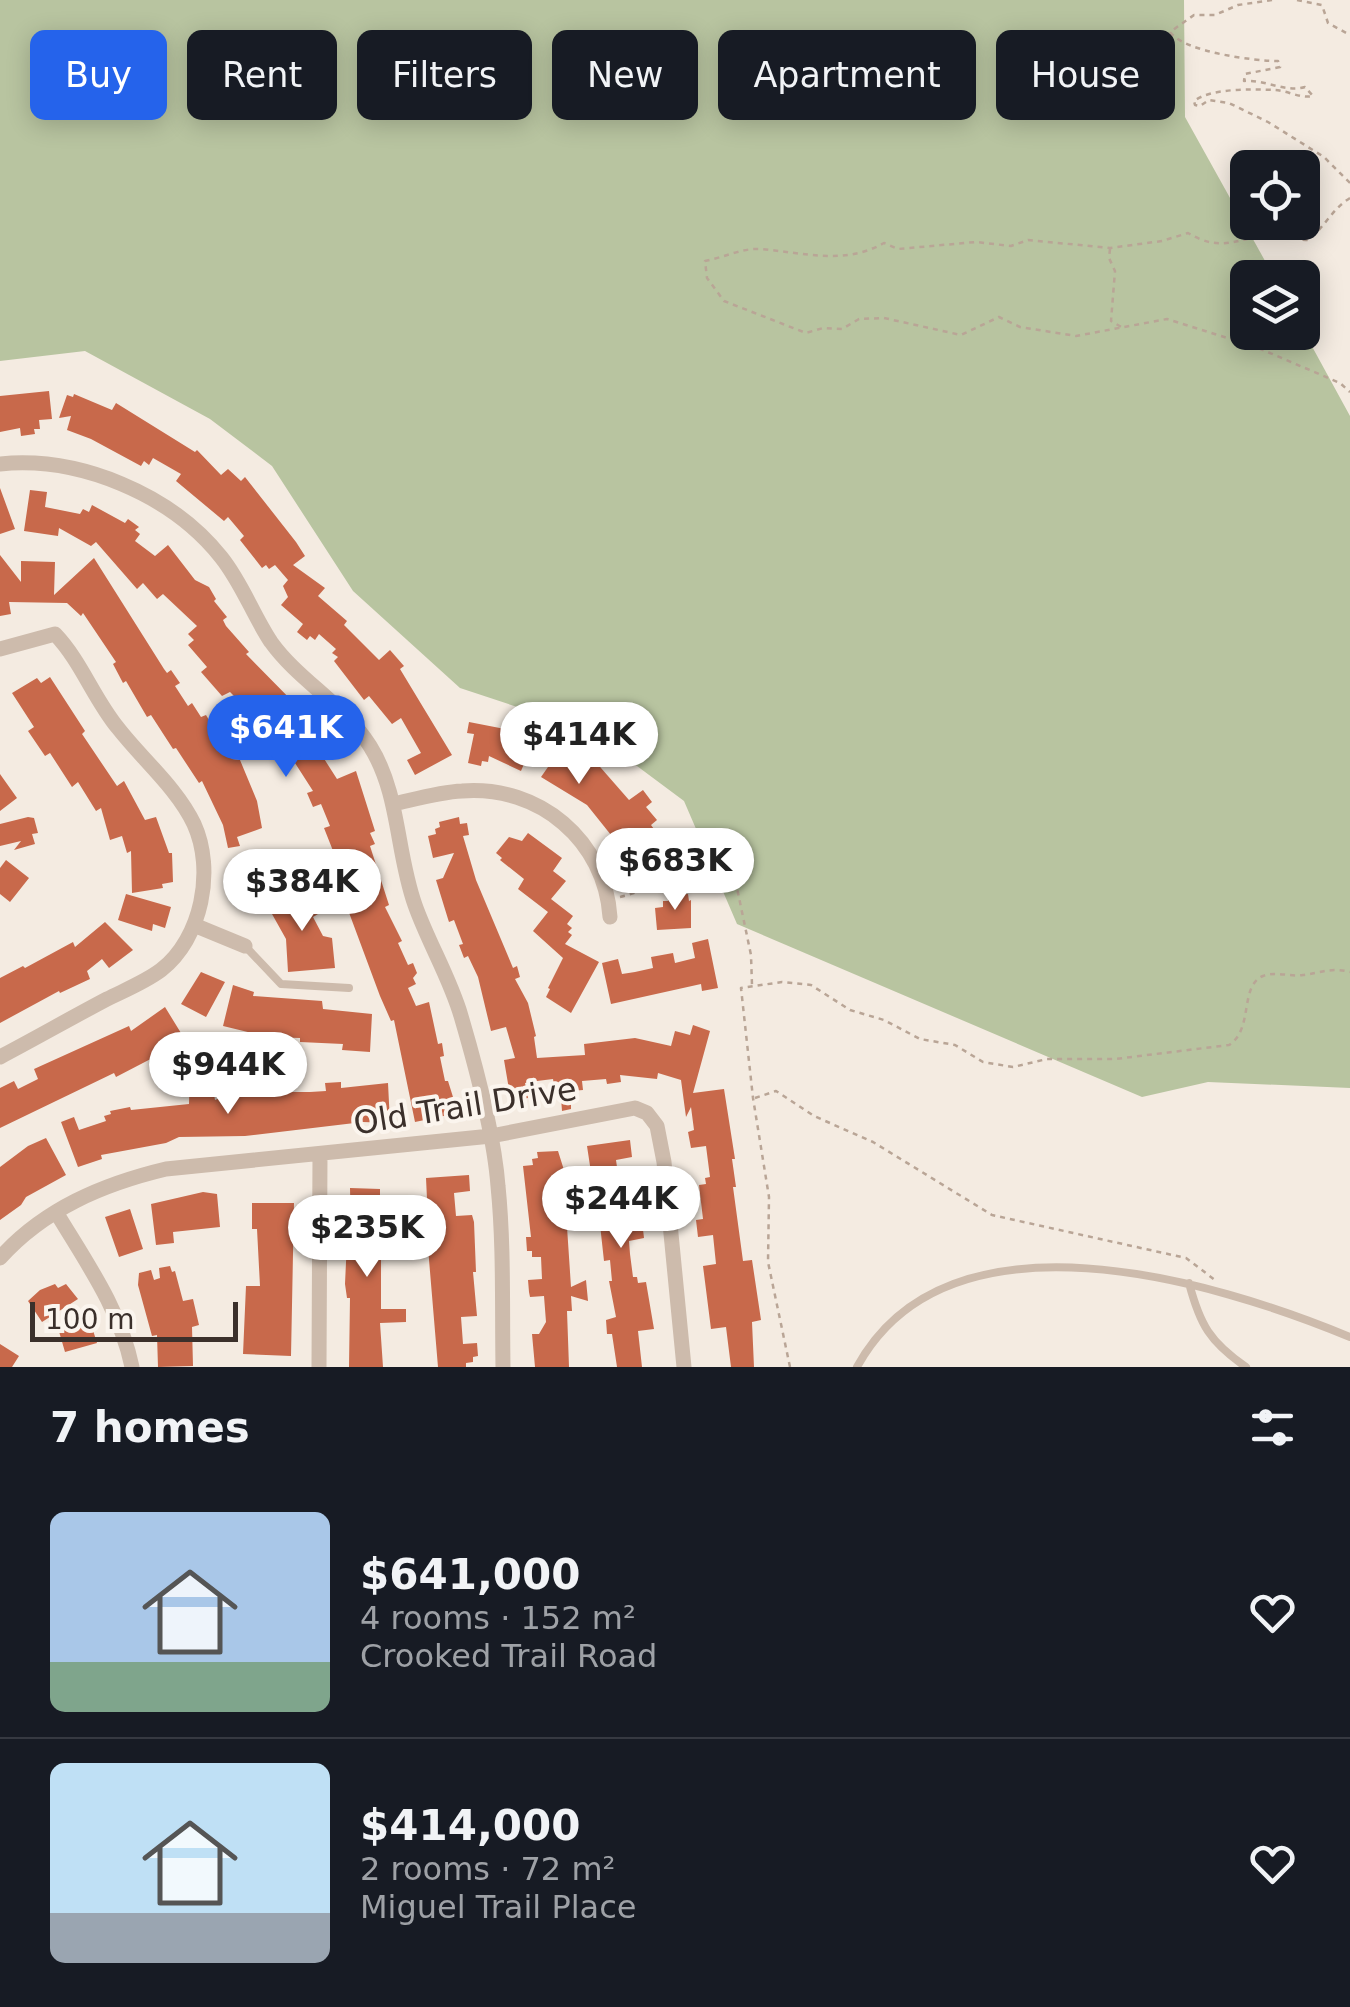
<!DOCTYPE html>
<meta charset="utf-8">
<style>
body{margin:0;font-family:"DejaVu Sans",sans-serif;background:#20242c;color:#f1f3f6;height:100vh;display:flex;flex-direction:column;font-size:38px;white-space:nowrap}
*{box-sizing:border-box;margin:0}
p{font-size:32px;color:#9ea1a6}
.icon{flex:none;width:55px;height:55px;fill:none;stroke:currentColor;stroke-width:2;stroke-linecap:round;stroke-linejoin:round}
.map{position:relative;height:1367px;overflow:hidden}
.side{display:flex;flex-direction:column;background:#171b24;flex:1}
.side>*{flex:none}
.top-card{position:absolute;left:30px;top:30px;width:1290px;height:90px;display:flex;gap:20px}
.tools{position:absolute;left:1230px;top:150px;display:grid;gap:20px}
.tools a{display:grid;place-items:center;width:90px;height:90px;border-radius:15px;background:#171b24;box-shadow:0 5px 25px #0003;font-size:50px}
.scale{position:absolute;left:30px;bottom:25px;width:208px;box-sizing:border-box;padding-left:10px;border:5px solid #3b302b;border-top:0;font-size:28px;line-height:35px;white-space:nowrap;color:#3b302b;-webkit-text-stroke:8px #fbf5ee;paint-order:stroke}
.price{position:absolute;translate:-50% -85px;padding:0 22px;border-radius:35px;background:#fff;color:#222;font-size:32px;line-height:65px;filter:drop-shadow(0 2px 5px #0008)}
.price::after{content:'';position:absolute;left:50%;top:60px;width:30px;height:22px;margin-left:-15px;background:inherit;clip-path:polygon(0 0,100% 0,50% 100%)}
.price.current{background:#2563eb;color:#fff}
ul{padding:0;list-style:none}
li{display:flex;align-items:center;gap:30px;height:250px;padding:0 50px}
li+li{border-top:2px solid #363941}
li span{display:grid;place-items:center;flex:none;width:280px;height:200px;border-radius:15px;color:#555}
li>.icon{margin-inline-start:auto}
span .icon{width:120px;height:120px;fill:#fffc;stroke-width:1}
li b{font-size:42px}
h2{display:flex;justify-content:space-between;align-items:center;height:120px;padding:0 50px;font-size:42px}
.tag{padding:0 35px;border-radius:15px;background:#171b24;box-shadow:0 5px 25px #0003;font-size:35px;line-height:90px}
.tag.current{background:#2563eb;color:#fff}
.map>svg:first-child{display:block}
.green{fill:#b8c4a0}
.building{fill:#c8694b}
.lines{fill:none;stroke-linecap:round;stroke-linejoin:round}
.path{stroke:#b9a596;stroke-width:2.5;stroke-dasharray:5 5;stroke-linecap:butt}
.lane{stroke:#cdbbac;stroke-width:8}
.street{stroke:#cdbbac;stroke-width:15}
.labels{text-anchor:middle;stroke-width:8;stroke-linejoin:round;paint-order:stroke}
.street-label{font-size:32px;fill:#3b302b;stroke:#fbf5ee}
</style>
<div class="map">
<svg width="1350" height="1367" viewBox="0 0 1350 1367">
<rect width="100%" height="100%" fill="#f4ebe1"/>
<path class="green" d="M0,0H1184L1185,117L1274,277L1248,278V332H1302L1303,330L1350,416V1088L1208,1082L1142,1097L737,924L684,801L590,731L460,688L353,591L272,466L210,419L85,351L0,361Z"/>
<path class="building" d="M49,391L52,419L39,420L40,429H34L35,434L21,436L20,428L0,432V396Z
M74,394L112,410L116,403L195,452L197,450L221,475L228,469L241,481L245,477L296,542L305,556L293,565L325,588L318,596L347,621L344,625L379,660L390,650L404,666L400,669L452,755L415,775L407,760L421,753L401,718L392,724L369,696L364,700L334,661L338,657L332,653L336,649L319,634L315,640L310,636L307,640L297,632L303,624L281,605L288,597L283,586L288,580L275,565L269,569L266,565L262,568L240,540L244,536L228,517L224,521L176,481L181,474L153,458L149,465L144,461L141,466L91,439L67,430L71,416L59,418L67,395L73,397Z
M0,488L15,529L0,534Z
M30,490L47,492L45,507L80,514L83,509L89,512L92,505L125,523L128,519L139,527L135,530L140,534L135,541L155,556L168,545L195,580L209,587L216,599L214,601L227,617L223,620L226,626L249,652L246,654L303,712L291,722L309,742L325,731L333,746L321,754L337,779L356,771L375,831L370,833L375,844L370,846L389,905L385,907L402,941L398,943L408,965L413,963L417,973L413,978L416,984L408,988L416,1006L429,1002L438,1044L442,1043L444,1056L440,1057L445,1081H448L458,1113L415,1122L394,1020L391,1021L380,996L338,883L332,886L327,874L339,866L324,828L330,826L321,804L313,807L307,793L313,791L286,749L282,752L260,727L263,725L230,692L222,696L201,672L207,667L188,645L194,640L188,634L197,626L163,594L157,599L143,583L137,589L96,542L91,546L59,528L58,536L24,531Z
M0,555L21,582V561L55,562L54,595L94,558L164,669L167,673L171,670L180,683L175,686L188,706L192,703L201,717L206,715L232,759L240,760L257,801L262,828L237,837L240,846L228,848L223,825L202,781L199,783L176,748L173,749L151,715L147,717L126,681L123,683L113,664L116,662L83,613L81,616L67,603L9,602L11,614L0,616Z
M50,677L85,731L82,734L117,786L124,781L145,820L156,817L169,853H172L173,882L162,884L163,888L132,893L131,851L127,853L122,836L110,840L101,808L96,811L78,782L72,787L50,753L45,756L28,731L34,727L12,693L37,678L41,683Z
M469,722L521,732L524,726L563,746L571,737L583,745L580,750L594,760L629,800L643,790L652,802L646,807L657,820L651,825L674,856L641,881L633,870L636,867L632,862L636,860L614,833L611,835L587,805L541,777L548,767L527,757L521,771L489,756L488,762L482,761L481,766L468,763L474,734L467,733Z
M0,774L17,798L0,811Z
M28,817L34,818L38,833L32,834L35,844L14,850L21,841L0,846V824Z
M459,817L460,824L467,823L469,835L463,836L476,880L513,968L517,966L520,977L515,979L528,1003L536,1036L534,1037L537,1058L585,1055L584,1044L635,1038L671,1046L675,1031L690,1035L693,1025L710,1031L693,1093L724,1089L735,1159H732L736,1187H733L743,1261L752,1260L761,1320L752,1322L754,1367H731L726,1327L711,1329L703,1266L716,1264L713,1235L698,1237L696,1220L703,1219L699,1185L706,1184L705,1178L710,1177L706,1146L691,1148L688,1132L694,1130L691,1107L686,1117L681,1080L658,1073L657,1079L620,1075L621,1082L607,1084L606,1079L582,1081L583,1090L571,1091V1109L562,1111L560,1084L554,1085L553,1079L537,1081L525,1083L528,1098L511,1101L504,1060L515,1058L506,1027L491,1031L478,977L468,956L464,958L459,945L463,944L454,920L449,922L448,919L436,880L443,878L454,853L433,858L428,836L436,834L435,829L440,827L439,822Z
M528,833L562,858L553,871L566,881L551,899L573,916L567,924L572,928L568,932L572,935L565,944L599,962L571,1013L546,997L550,989L548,988L563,958L533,931L548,912L518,889L524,879L500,860L502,858L496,853L509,837L522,841Z
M246,857L272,870L259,909L240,903L243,895L233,891Z
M6,860L29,878L10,902L0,894V868Z
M306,889L318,914L313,917L323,936L332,938L335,968L288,972L286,939L272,914L259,909Z
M126,894L171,907L165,928L153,924L152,931L118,920Z
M688,894L689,901L691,900V928L657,930L655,908L663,907V901H668V895Z
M105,922L133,950L109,968L102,959L87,971L90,979L60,993L59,991L0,1023V978L23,966L25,968L73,942L75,947Z
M708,939L718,988L702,991L701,984L611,1004L602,963L618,959L622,974L635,972L653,968L651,957L673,953L675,963L695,958L692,943Z
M201,972L225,982L206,1017L181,1004Z
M233,985L254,992L253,996L322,1001L323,1009L372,1014L370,1052L342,1050L343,1044L300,1042V1038L269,1037L223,1026Z
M165,1007L184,1038L167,1053L166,1051L116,1077L114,1073L0,1128V1088L14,1081L18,1089L38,1079L34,1069L129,1026L131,1031Z
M199,1067L207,1076L201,1095L214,1094L215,1100L234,1092H310L326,1091L325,1083L341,1082V1088L388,1083L390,1123L363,1122L245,1136L179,1137L166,1143L101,1155L102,1159L78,1167L61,1122L74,1117L79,1130L106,1121L104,1116L111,1114L110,1111L130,1107L131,1110L189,1104L190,1069Z
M46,1138L66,1175L26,1197L21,1205L0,1220V1167L28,1146Z
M630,1140L632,1157L616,1160L619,1181L637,1179L639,1192L634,1193L635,1199L627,1200L631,1223L642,1221L644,1238L629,1241L630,1254L633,1277H637L638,1283L646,1282L654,1329L638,1331L642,1367H617L612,1334H607L606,1320L616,1317L609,1281H612L610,1260L604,1261L595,1179H592L587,1146Z
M558,1151L569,1186L571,1227H567L571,1287L586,1280L588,1301L571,1296L572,1311H567L569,1367H535L532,1334H539L546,1322L544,1296L530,1297L529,1292L528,1280L542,1279L541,1257H532V1251H527L526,1237H531L523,1166L533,1165L532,1159L538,1158L537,1152Z
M469,1175L470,1191L454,1193L456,1216L472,1215L474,1222L476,1272H473L477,1316L461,1317L463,1344L477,1343L478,1356L473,1357V1362L466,1363V1367H438L424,1200L427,1199L426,1178Z
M350,1188L380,1189V1230H385L386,1236L385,1256H381V1309H406V1322L380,1323L383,1367H349L350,1298H347L345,1284L347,1241L351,1235Z
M203,1192L217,1194L220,1227L173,1232L174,1243L156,1245L151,1204Z
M252,1203H294L291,1356L243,1354L246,1286H260L257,1229H252Z
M130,1209L143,1249L119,1257L105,1217Z
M170,1266L172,1272L175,1271L183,1301L193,1299L199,1325L192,1327L193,1366L158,1367L157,1335L152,1336L138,1285L139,1273L151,1270L154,1280L160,1278L159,1268Z
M55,1284L58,1288L66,1284L78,1299L42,1322L28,1301L40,1290Z
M86,1320L87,1325L91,1324L97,1343L65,1352L58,1328Z
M0,1344L19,1356L12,1367H0Z"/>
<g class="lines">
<path class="path" d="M1272,0L1238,5L1215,15H1194L1170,32C1184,52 1254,61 1278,61L1280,67L1245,74L1244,81C1264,79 1286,93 1305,87L1313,96C1300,99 1287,90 1274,90C1252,89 1211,88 1194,101L1195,105L1200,106L1209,100L1229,103L1268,122L1324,157L1350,183
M1297,0L1322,5L1328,23L1350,35
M1350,198C1332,209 1325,227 1308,240C1297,240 1287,235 1276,235C1240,235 1225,255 1188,233L1162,241L1110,248L1028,240L1011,246L976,242L898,249L884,243C843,266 803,252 759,249C742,248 722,258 705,261L707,278L724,301L806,333L823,328L842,329L859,319L884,318L961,335L999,317L1020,327L1076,336L1167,319L1256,347L1340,383L1350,392
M1110,249L1109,258L1115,271L1111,321L1123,328
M620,897C655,889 684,868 711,846L715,851L718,869L731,878L737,888L751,955L752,985
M755,1098L776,1091L814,1116L873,1142L992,1215L1186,1258L1215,1280
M790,1367L768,1262L769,1197L753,1098L741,988L782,982L811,985L850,1010L884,1020L920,1039L955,1045L983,1062L1013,1067L1047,1059H1115L1229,1045C1254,1029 1239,986 1263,976C1275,971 1290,977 1303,975C1320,973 1332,967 1350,972"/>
<path class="lane" d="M245,946L281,984L349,988
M1189,1283C1200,1325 1210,1342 1246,1367
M857,1367C948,1200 1215,1281 1350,1337"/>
<path class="street" d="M0,464C79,456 171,494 221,557C242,583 253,615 271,642C299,681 344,704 370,746C400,794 396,852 415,905C428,942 450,978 461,1016C476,1067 494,1134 498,1186C504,1246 502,1307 503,1367
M0,649L55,634C81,661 94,699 118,728C142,759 177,788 194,824C215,870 202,938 161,970C145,982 125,990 107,999C71,1018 36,1038 0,1057
M394,804C416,799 440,792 462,791C540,785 605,841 610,917
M194,925L245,946
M56,1212C86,1262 120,1309 132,1367
M0,1258C44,1209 103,1184 166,1169L491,1136L635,1108L647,1113L657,1126L664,1162L684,1367
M319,1367L320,1155"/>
</g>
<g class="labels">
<g class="street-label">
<text transform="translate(465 1106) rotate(-9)" y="11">Old Trail Drive</text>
</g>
</g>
</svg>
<div class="tools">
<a><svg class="icon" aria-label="locate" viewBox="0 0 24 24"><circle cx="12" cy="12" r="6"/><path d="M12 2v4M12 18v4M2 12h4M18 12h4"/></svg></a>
<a><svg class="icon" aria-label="layers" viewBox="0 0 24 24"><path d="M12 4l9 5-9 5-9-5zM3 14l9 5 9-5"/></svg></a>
</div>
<div class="scale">100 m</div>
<b class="price current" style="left:286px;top:780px">$641K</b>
<b class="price" style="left:579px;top:787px">$414K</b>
<b class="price" style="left:675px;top:913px">$683K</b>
<b class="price" style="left:302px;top:934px">$384K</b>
<b class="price" style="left:228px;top:1117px">$944K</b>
<b class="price" style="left:621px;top:1251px">$244K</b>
<b class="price" style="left:367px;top:1280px">$235K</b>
<div class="top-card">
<a class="tag current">Buy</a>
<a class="tag">Rent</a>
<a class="tag">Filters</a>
<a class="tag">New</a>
<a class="tag">Apartment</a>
<a class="tag">House</a>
</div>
</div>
<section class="side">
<h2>7 homes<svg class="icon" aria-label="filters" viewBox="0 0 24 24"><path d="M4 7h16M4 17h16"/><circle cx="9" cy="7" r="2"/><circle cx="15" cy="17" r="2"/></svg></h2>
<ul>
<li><span style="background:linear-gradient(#a9c7e8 75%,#7fa58c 0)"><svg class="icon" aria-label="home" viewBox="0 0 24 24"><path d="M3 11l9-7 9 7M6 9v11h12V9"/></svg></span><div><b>$641,000</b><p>4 rooms · 152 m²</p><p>Crooked Trail Road</p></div><svg class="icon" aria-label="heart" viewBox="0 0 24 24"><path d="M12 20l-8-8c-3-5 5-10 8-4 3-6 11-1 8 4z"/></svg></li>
<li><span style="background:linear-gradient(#bfe0f5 75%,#9aa5b1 0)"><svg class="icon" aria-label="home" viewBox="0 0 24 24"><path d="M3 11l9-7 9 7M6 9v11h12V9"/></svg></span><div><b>$414,000</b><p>2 rooms · 72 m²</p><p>Miguel Trail Place</p></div><svg class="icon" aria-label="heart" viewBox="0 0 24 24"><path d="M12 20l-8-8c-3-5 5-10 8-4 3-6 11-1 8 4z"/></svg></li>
</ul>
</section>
